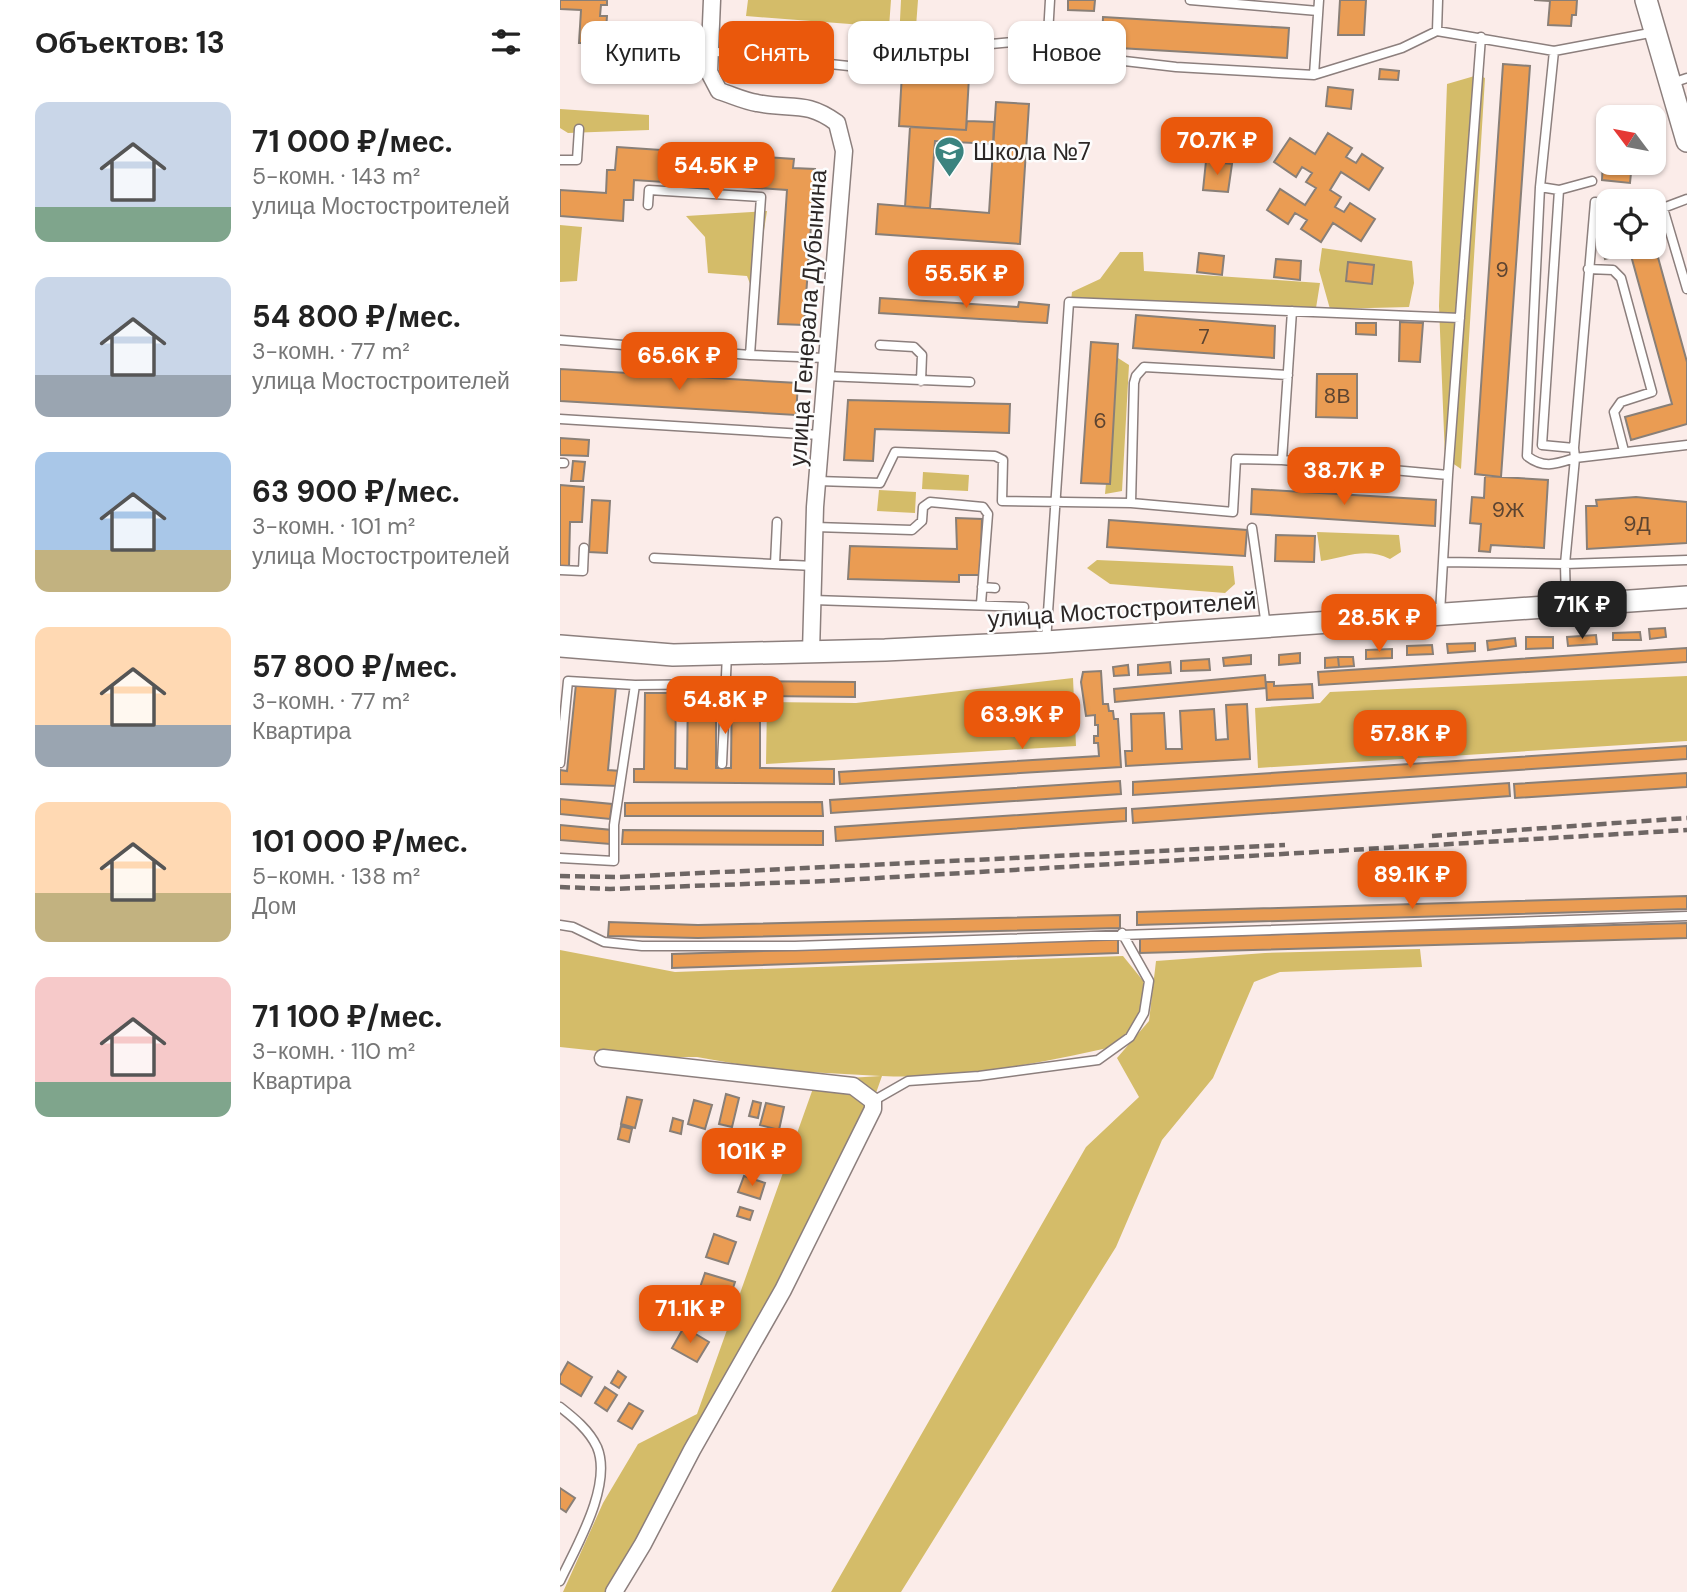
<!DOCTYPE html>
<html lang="ru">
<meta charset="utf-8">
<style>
body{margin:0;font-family:"DM Sans",sans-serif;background:#f2f2f2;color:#222;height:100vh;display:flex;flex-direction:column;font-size:26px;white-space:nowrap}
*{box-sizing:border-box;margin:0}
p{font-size:23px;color:#767676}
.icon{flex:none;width:38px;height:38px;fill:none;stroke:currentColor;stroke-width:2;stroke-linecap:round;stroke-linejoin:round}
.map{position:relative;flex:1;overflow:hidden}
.side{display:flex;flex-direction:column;background:#fff;width:560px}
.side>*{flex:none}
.top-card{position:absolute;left:21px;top:21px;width:665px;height:63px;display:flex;gap:14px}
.needle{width:46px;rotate:302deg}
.tools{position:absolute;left:1036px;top:105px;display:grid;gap:14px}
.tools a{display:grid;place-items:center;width:70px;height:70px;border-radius:14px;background:#fff;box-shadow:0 2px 5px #0004;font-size:35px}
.price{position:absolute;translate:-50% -60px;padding:0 16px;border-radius:14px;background:#ea580c;color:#fff;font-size:23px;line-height:46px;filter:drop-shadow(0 2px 4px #0008)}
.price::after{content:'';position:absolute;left:50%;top:42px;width:21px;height:16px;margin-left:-10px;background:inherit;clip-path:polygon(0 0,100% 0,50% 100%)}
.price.selected{background:#222;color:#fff}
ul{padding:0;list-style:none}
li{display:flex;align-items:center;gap:21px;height:175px;padding:0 35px}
li span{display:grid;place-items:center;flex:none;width:196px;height:140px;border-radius:14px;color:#555}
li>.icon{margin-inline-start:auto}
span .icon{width:84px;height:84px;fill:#fffc;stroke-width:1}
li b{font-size:30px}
h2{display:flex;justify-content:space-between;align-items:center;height:84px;padding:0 35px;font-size:30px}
.chip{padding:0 24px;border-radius:14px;background:#fff;box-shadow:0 2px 5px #0004;font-size:24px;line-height:63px}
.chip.selected{background:#ea580c;color:#fff}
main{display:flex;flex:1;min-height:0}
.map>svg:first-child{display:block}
.green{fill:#d4bc69}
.building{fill:#ea9c53;stroke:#897f77;stroke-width:2}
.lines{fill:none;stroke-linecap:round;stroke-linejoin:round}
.lane-casing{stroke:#8c7f7d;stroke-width:11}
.street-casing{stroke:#8c7f7d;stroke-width:19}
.secondary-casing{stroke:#8c7f7d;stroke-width:24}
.lane{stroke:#fff;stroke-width:8}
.street{stroke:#fff;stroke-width:16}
.secondary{stroke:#fff;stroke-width:21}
.rail{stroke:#6e6664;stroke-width:4.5;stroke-dasharray:10 5;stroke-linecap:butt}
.labels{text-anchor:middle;stroke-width:5;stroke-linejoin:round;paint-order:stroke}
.number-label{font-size:21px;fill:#5c4431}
.poi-label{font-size:24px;fill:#2c2726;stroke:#fdfdfd;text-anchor:start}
.street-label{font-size:24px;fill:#2c2726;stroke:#fdfdfd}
</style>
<main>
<section class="side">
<h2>Объектов: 13<svg class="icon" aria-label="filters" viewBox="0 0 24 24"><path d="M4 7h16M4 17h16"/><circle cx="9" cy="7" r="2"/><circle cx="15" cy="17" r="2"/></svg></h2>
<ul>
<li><span style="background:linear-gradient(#c9d6e8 75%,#7fa58c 0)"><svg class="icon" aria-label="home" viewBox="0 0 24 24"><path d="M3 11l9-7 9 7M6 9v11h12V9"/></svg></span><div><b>71 000 ₽/мес.</b><p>5-комн. · 143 m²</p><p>улица Мостостроителей</p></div></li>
<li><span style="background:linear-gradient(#c9d6e8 70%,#9aa5b1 0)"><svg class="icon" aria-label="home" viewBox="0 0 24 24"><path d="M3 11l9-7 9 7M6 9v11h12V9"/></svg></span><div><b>54 800 ₽/мес.</b><p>3-комн. · 77 m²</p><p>улица Мостостроителей</p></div></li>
<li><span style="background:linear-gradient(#a9c7e8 70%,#c2b280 0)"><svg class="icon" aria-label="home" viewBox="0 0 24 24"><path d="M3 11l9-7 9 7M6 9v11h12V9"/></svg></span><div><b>63 900 ₽/мес.</b><p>3-комн. · 101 m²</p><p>улица Мостостроителей</p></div></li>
<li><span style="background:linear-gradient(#ffd9b3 70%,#9aa5b1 0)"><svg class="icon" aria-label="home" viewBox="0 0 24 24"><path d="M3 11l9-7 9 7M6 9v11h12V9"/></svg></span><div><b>57 800 ₽/мес.</b><p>3-комн. · 77 m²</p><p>Квартира</p></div></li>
<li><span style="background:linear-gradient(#ffd9b3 65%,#c2b280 0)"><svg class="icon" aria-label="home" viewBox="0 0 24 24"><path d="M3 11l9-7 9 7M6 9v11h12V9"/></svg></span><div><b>101 000 ₽/мес.</b><p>5-комн. · 138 m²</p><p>Дом</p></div></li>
<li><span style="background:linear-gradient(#f6c9c9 75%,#7fa58c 0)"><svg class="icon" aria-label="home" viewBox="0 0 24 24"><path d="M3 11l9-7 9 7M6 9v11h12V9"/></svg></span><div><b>71 100 ₽/мес.</b><p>3-комн. · 110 m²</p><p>Квартира</p></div></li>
</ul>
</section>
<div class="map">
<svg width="1127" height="1592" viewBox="0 0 1127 1592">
<rect width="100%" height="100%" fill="#fbece9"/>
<path class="green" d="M188,0H331L329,27L186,16Z
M341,0H358L355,40H339Z
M918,75L925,78L901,469L885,458L879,306L887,84Z
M0,109L89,115V130L8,133L0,128Z
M207,211L194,294L187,276L148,273L145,237L126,216Z
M0,225L22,227L17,281L0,282Z
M762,248L852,261L854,283L849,307L770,309L759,270Z
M560,252H583L584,271L760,283L756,308L511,301L512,292L540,279Z
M558,358L569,365L562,491L545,494Z
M363,472L409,475L408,491L362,489Z
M319,490L356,492L355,513L317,511Z
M757,532L839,535L841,552L830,559C806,547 786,557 761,561Z
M537,560L673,566L675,584L665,593L550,584L527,568Z
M1127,676V741L698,768L695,708L760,703L770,692Z
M513,678L516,746L206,764L207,702L296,703Z
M860,949L862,967L720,972L694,982L653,1078L602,1140L556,1247L341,1592H271L526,1147L579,1097L557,1058L589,1021L596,961L705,953Z
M0,950L115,972L563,956L589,988L567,1044C487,1061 405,1080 322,1076L310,1110L55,1592H3L43,1503L78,1444L137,1414L256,1080L321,1076L211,1070L137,1057H94L0,1047Z"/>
<path class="building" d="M0,0H47V5H41L40,16H47L45,43H19L21,10L0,9Z
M508,0H535L534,11L508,10Z
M780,0H806L804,35H778Z
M974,0H1017L1016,15H1012L1011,26L988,25L990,1Z
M543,17L729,28L727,58L542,47Z
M173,59L192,61L191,76L171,74Z
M943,64L970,66L941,477L915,474Z
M820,69L839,71L838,80L819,79Z
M342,73L409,77L406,130L339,126Z
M768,87L793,90L791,109L766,106Z
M436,102L469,104L460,244L316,234L318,204L429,213Z
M436,102L469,104L460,244L316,234L318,204L429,213Z
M1045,120H1048V163H1072L1070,183L1042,180Z
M407,121L434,122L433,144L375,141L370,208L345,207L350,127L406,130Z
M768,133L792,148L786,157L796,163L802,154L823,168L809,190L781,172L770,190L781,197L775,207L784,212L790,203L815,219L801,241L773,223L761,242L741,229L747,220L735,213L728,224L707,210L720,189L745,205L756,188L746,182L752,173L742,167L736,177L714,162L730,138L755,154Z
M57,147L234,159L233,168L255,169L244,325L218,324L227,190L74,180L73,200H64L63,221L0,216V190L46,193L47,170H55Z
M646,161L672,164L668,192L643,190Z
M1048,230V247H1094V243L1127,362V424L1071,440L1065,417L1112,404L1070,252L1045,259L1038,233Z
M639,253L664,256L662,275L637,272Z
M716,259L741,261L740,280L714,277Z
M788,262L814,265L812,284L786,281Z
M320,298L458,307L459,302L489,305L487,323L319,313Z
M576,315L715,326L714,358L573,348Z
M840,322L863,323L860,362L839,361Z
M796,323H816V335L796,334Z
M531,342L558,344L550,484L521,483Z
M0,369L238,383L236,415L0,401Z
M757,374H797V418L756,417Z
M288,400L450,404L449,433L315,429L313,461L284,460Z
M0,438L29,440L28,456L0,455Z
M13,461L25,462L23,481H11Z
M925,476L988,480L984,548L931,545L930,552L919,551L921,524L910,523L912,497L924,498Z
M0,485L24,487L22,522H10L9,567L0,566Z
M692,489L876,500L875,526L691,514Z
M1076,497L1127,502V543L1027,549L1026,506H1037L1036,500Z
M32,500L50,501L47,553L29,552Z
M396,518L422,519L420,575H399V582L288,579L290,546L397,549Z
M549,520L687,530L685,556L547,547Z
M716,535L755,536L754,562L715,561Z
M1105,628L1106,637L1090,639L1089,629Z
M1080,632L1081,640H1053V633Z
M1036,635L1037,644L1008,646L1007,637Z
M966,637H993V648L966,649Z
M955,638L956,646L928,650L927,641Z
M915,643V651L888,653L887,644Z
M872,645L873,654L847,655V646Z
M1127,648V662L759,685L758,672Z
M832,649V658L806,659V650Z
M740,653V663L719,665V655Z
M691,655V664L664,666L663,658Z
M778,657H793L794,666L779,667Z
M778,657L779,667L765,668V658Z
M649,659L650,670L621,671V661Z
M610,662L611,673L578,675V665Z
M568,665L569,675L554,676L553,667Z
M541,671L543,704H548L549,711H553L554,719H558L561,767L280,784L279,772L539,756L538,743H534V736H538V725H535V715L526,716L521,682L523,672Z
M705,675L706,688L555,702L554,689Z
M172,681L295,682V697L200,696V768L274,769V784L74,782V769H84L85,693H116L115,768L127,769L128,690H156V768H171Z
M706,682H714V686L752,684L753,698L707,700Z
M16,684L56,686L48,770L61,771L58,786L0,784V770L7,771Z
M687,704L690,759L566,766L565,751H572L571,714L604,713L606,749H622L620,711L654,709L656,740L668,739L666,705Z
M1127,746V759L573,795V782Z
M1127,773V787L955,798L954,784Z
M560,781L561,794L271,813L270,800Z
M949,783L950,796L573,823L572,809Z
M0,799L52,804L50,819L0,814Z
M262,802L263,816H65V803Z
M566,808V821L276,841L275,827Z
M0,825L52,830L50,844L0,840Z
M63,830L263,831V845L62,844Z
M1127,896V909L577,925V912Z
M560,915V928L138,938L48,936L49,922L138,925Z
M1127,923V938L580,953V938Z
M558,939V953L112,968V954Z
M166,1094L179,1098L172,1127L159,1124Z
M67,1097L82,1100L75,1128L61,1124Z
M134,1100L152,1105L145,1129L128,1124Z
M193,1101L201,1103L198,1118L189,1116Z
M206,1103L224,1107L219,1130L200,1125Z
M113,1118L123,1121L121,1134L110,1131Z
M61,1126L72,1129L69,1142L58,1139Z
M160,1133L170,1135L167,1149L157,1147Z
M184,1176L205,1183L200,1199L178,1192Z
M180,1207L193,1211L190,1220L177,1216Z
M154,1234L176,1242L168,1264L146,1257Z
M145,1273L175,1282L167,1306L137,1296Z
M124,1327L149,1342L137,1362L112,1348Z
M8,1362L32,1377L21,1396L0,1383V1376Z
M58,1371L66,1377L59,1388L51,1383Z
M45,1387L57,1395L47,1411L35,1403Z
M69,1403L83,1411L72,1429L58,1421Z
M0,1488L15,1498L6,1512L0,1508Z"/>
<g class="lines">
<defs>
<path id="lane" d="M490,0L487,52L616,67L754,75L842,48L877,31L994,51L980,187L967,456C984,469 996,464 1015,458L1005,564L1006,603
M630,0L758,11
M877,31L878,0
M148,51L298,67L340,47L417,50L431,44L464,41L487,43
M994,51L1095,32
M754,75L759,0
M1112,83L1127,78
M0,160H17L19,129
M980,187L999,190L982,445L1014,448L1015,458L1127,445
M999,190L1032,181
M1127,199L1103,208L1127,289
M88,205L89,190L201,197L190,355
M1028,269L1053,270L1061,278L1092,392L1061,402L1054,412L1064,451
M732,311L722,460L888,475
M0,340L190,355L265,358
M320,345L354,347L362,355L361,381
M264,376L410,382
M0,419L260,435
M1014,448L1035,202L1048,204
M0,463H4
M258,481L320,483L335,452L435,456L443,460L442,501L571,503L574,383L576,376L584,367L728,375
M571,503L673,512L676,459L722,460
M255,527L352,530L362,521L363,507L370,502L423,507L428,514L421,604
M692,528L706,626
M94,558L254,566
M883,562L1005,564L1127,560
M215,564L217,522
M0,570L23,571L24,548
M422,587L435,588
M253,600L464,607
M880,613L888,475L921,37
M486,642L509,302L900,318
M0,763L8,681L75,685
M162,764L167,654
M0,858L54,861V825L75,685L165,684
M0,925L13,927L44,942L82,946H235L1127,916
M313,1101L348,1081L419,1076L538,1060L570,1037L584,1013L589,981L562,933
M0,1407C14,1418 29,1430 37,1447C53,1485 16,1547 0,1581"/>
<path id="street" d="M152,0L149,72L159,91C172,95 184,101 197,103C231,110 246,100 277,123L284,151L255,507L251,652
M43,1058L293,1086L313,1101V1109L223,1290L132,1450L83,1544L54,1592"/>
<path id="secondary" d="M1086,0L1127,141
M0,646L113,655L325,650L486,642L1127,597"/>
</defs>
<use href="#lane" class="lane-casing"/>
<use href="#street" class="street-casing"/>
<use href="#secondary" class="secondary-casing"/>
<use href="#lane" class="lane"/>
<use href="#street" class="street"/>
<use href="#secondary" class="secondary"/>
<path class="rail" d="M872,836L1127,818
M0,876L58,877L725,845
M0,887L50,889L267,881L1127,830"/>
</g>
<defs>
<symbol id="school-pin" viewBox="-11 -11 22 30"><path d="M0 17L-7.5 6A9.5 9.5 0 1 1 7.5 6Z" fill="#3b837f" stroke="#fdfdfd"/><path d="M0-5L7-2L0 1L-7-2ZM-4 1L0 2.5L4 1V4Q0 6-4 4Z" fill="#fff"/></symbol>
</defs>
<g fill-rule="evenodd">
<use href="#school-pin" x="372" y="134" width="35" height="47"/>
</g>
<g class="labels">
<g class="number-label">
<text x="942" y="277">9</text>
<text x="644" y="344">7</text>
<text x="777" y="403">8В</text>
<text x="540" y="428">6</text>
<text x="948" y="517">9Ж</text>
<text x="1077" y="531">9Д</text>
</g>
<g class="poi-label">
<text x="413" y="160">Школа №7</text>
</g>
<g class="street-label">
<text transform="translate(248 318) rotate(-86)" y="8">улица Генерала Дубынина</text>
<text transform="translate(562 610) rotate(-4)" y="8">улица Мостостроителей</text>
</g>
</g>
</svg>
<div class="tools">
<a><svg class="needle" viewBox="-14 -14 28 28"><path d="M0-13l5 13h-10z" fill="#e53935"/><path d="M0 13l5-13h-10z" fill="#767676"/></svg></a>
<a><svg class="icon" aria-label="locate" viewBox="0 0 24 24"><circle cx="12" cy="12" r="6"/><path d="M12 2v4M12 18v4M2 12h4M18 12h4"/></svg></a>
</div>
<b class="price" style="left:657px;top:177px">70.7K ₽</b>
<b class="price" style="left:156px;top:202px">54.5K ₽</b>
<b class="price" style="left:406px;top:310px">55.5K ₽</b>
<b class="price" style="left:119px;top:392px">65.6K ₽</b>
<b class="price" style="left:784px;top:507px">38.7K ₽</b>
<b class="price selected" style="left:1022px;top:641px">71K ₽</b>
<b class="price" style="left:819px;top:654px">28.5K ₽</b>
<b class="price" style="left:165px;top:736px">54.8K ₽</b>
<b class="price" style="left:462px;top:751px">63.9K ₽</b>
<b class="price" style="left:850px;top:770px">57.8K ₽</b>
<b class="price" style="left:852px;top:911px">89.1K ₽</b>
<b class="price" style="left:192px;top:1188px">101K ₽</b>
<b class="price" style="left:130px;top:1345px">71.1K ₽</b>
<div class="top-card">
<a class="chip">Купить</a>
<a class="chip selected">Снять</a>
<a class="chip">Фильтры</a>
<a class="chip">Новое</a>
</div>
</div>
</main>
